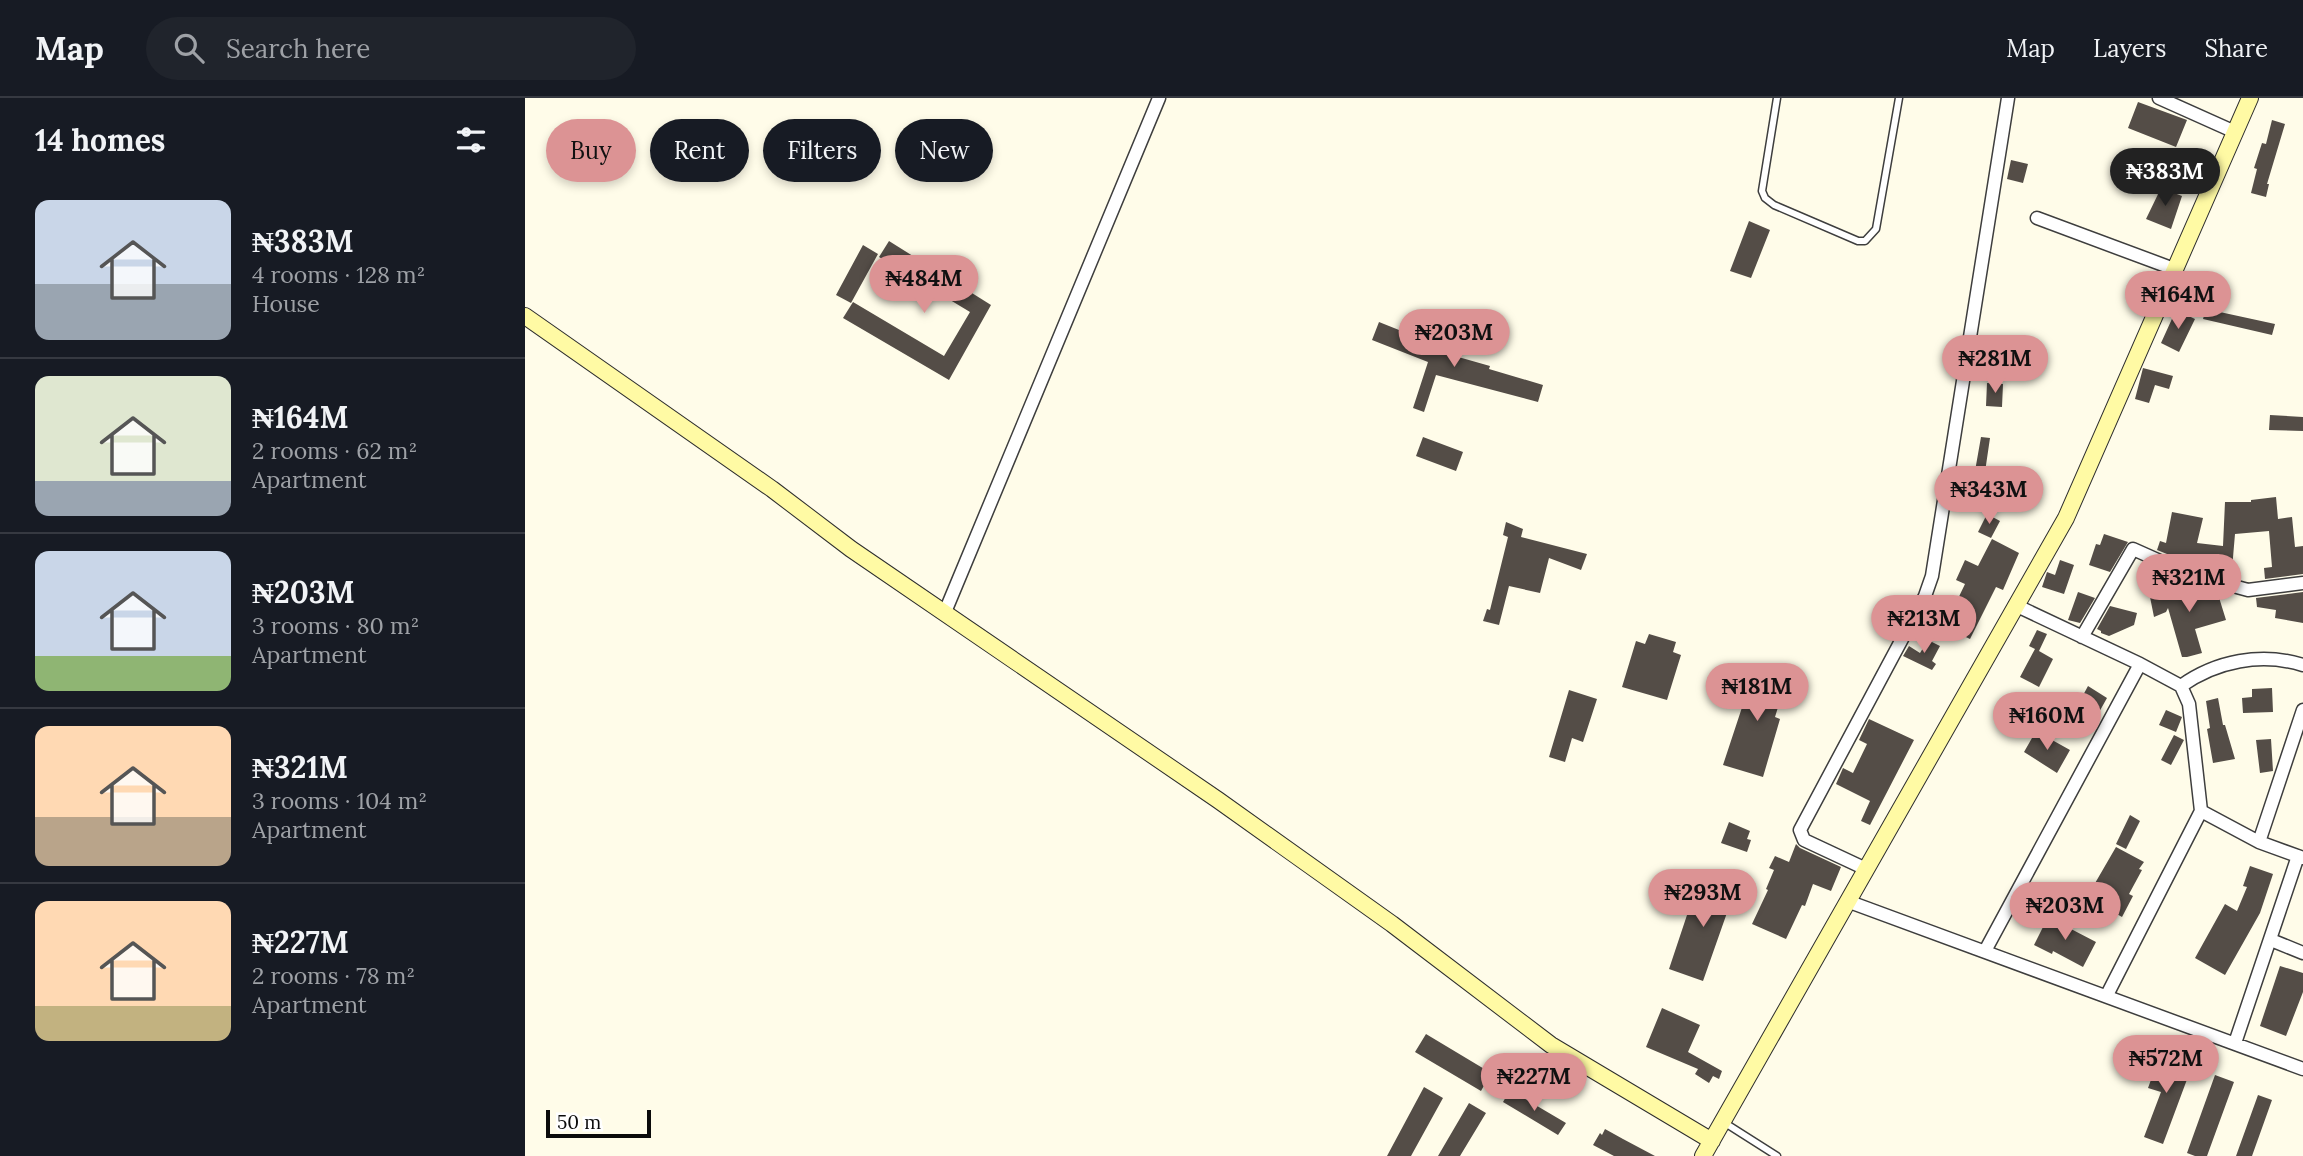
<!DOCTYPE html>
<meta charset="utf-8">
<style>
body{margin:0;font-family:Lora,serif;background:#20242c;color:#f1f3f6;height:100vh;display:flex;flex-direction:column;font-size:26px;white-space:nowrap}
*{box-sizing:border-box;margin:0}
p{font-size:23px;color:#9ea1a6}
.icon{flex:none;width:38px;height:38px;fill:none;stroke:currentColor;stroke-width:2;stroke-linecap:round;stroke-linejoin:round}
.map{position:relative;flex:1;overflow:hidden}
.sheet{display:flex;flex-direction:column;background:#171b24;width:525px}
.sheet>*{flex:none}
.banner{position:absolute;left:21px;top:21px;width:665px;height:63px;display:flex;gap:14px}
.scale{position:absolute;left:21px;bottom:18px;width:105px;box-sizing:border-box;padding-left:7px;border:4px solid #0b0b0b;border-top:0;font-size:19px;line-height:24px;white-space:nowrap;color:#0b0b0b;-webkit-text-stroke:5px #fff;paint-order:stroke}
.price{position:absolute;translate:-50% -60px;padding:0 16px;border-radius:24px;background:#dc9394;color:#111;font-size:23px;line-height:46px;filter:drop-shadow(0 2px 4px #0008)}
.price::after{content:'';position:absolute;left:50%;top:42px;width:21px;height:16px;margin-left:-10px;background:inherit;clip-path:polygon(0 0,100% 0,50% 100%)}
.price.current{background:#222;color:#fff}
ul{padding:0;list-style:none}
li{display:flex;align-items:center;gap:21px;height:175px;padding:0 35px}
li+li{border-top:2px solid #363941}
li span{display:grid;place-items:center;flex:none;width:196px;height:140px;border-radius:14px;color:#555}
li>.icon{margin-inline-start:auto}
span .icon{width:84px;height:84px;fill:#fffc;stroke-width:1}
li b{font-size:30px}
h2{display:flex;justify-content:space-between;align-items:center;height:84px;padding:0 35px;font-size:30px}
.chip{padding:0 24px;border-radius:32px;background:#171b24;box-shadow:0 4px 10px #0003;font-size:24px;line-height:63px}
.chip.current{background:#dc9394;color:#111}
header{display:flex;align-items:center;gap:42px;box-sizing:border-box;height:98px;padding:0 35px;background:#171b24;border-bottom:2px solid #363941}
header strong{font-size:33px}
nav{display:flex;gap:38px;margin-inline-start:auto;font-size:24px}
.search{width:490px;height:63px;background:#20242c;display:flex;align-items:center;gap:18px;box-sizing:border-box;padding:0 24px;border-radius:38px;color:#9ea1a6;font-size:26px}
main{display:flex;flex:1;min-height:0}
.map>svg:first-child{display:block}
.building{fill:#544d47}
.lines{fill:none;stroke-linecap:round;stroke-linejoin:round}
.lane-casing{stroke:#3e3e3e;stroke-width:9}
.street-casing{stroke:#3e3e3e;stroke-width:15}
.secondary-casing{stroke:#2d2d2d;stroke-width:18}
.lane{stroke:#fff;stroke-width:6}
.street{stroke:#fff;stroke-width:12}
.secondary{stroke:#fffaa4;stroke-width:16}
</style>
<header>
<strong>Map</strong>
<div class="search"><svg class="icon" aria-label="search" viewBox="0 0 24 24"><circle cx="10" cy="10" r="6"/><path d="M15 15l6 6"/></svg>Search here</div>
<nav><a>Map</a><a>Layers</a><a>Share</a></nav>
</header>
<main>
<section class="sheet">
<h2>14 homes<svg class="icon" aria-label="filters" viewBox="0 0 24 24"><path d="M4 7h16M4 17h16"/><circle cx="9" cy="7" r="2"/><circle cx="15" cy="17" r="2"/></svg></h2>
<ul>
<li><span style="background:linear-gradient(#c9d6e8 60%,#9aa5b1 0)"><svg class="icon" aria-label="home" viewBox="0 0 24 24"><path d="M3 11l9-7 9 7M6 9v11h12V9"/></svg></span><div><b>₦383M</b><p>4 rooms · 128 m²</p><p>House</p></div></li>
<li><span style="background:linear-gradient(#dfe7d0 75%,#9aa5b1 0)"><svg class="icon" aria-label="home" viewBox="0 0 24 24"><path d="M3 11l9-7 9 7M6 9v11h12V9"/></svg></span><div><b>₦164M</b><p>2 rooms · 62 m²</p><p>Apartment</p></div></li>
<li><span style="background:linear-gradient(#c9d6e8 75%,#8fb573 0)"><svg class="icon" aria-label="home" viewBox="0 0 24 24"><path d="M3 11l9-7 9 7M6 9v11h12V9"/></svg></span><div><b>₦203M</b><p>3 rooms · 80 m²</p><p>Apartment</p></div></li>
<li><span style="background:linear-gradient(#ffd9b3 65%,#b9a48a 0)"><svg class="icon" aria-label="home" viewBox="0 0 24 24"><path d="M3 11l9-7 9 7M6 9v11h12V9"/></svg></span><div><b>₦321M</b><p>3 rooms · 104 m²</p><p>Apartment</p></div></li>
<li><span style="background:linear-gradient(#ffd9b3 75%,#c2b280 0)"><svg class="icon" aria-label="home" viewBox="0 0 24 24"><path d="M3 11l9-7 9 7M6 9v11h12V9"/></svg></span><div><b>₦227M</b><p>2 rooms · 78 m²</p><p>Apartment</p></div></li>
</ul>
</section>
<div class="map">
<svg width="1778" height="1058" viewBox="0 0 1778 1058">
<rect width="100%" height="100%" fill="#fffce9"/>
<path class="building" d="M1613,4L1662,22L1651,49L1603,30Z
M1747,22L1760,26L1742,86H1744L1741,99L1726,95L1732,71L1729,70L1737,45L1741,46Z
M1486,62L1503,66L1498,85L1482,81Z
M1636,90L1657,98L1646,131L1621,121Z
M1224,123L1245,132L1226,180L1205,173Z
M364,143L466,207L424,282L318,220L328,204L419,258L445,214L354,159Z
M338,147L353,156L326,205L311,197Z
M1681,211L1750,226L1747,237L1678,221Z
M1651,212L1670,221L1654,254L1636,245Z
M854,224L894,240L891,247L965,268L964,271L1018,287L1013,304L911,277L899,314L888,310L903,264L847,242Z
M1618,270L1648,278L1644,291L1630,287L1624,305L1610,301Z
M1462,285L1478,286L1477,309L1461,308Z
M1745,317L1778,319V333L1744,332Z
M898,339L938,354L931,373L891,358Z
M1456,339L1465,340L1460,374L1450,373Z
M1751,399L1753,421L1767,419L1770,449L1778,448V476L1740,481L1739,470L1747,469L1744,433L1710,436L1707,471L1667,466L1632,452L1635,443L1641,445L1647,414L1678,420L1672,445L1698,448L1700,404H1726V402Z
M1462,416L1475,423L1466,440L1453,434Z
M981,424L998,431L996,439L1062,456L1056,472L1024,460L1015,495L984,488L974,527L958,523L962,511L965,512L983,439L978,437Z
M1579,436L1603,444L1585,474L1564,467L1571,446L1575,447Z
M1467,441L1494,455L1478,492L1471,489L1445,541L1424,531L1434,511L1429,509L1440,486L1431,482L1440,462L1453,468Z
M1535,462L1549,467L1539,496L1517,489L1522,474L1530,477Z
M1651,485L1649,491L1655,502L1658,493L1674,488L1692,493L1701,522L1670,531L1677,555L1662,559H1657L1643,510L1641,514L1629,519L1625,499Z
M1553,494L1570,500L1555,525L1543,522Z
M1778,494V525L1750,520L1751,512L1732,509L1731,500Z
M1585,508L1612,515L1609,527L1584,538L1576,535V533L1572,531Z
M1512,532L1522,536L1514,553L1528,561L1514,589L1495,579L1510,551L1504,548Z
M1124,536L1151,544L1148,554L1156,557L1142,602L1097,589L1111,543L1120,546Z
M1403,542L1415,548L1407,563L1411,566L1407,572L1378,558L1384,548L1395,555Z
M1231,567L1263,577L1250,619L1255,621L1238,679L1198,667Z
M1563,588L1582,600L1568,625L1549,614Z
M1747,590L1748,614L1718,615L1717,600L1727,599V591Z
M1044,592L1072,601L1058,644L1047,640L1040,664L1024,659Z
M1693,600L1698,627H1700L1710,661L1688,665L1682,631L1685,630L1681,603Z
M1641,612L1657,619L1651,634L1634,627Z
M1344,621L1389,642L1345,727L1336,723L1345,703L1311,686L1318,670L1328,675L1342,646L1334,642Z
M1511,633L1545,652L1532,675L1499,654Z
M1649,637L1659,642L1646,667L1636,662Z
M1746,641L1748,673L1735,675L1731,642Z
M1605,717L1615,723L1601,751L1591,746Z
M1204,724L1225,733L1222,741L1226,742L1222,754L1196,745Z
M1271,746L1275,750L1316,769L1306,793L1288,786L1280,808L1277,807L1261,841L1227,826L1243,792L1241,791L1249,772L1244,770L1250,758L1264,764Z
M1591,749L1619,764L1614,771L1617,772L1604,796L1608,798L1597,819L1562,799Z
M1725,768L1748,776L1735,815L1700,877L1670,860L1700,806L1712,813L1722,789L1718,788Z
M1185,774L1207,782L1205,790L1210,792L1178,883L1144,871L1164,811L1171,814Z
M1523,819L1571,844L1558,869L1528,853L1527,856L1509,847Z
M1755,868L1778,875V894L1761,938L1735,928Z
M1137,910L1175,927L1163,954L1197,973L1194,981L1188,978L1184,985L1170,976L1173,971L1121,949Z
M901,936L966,975L956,993L890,954Z
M1635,957L1667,968L1638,1046L1619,1039L1636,994L1623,990Z
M1690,977L1709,984L1682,1058H1670L1662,1055Z
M899,989L918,1000L886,1058H862Z
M985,992L1041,1025L1033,1037L978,1004Z
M1733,997L1747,1002L1727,1058H1711Z
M944,1005L961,1015L935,1058H913Z
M1080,1031L1098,1041L1130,1058H1089L1068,1047L1075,1035L1077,1037Z"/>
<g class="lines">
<defs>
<path id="lane" d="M1252,0L1237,93L1240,100L1249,107L1333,143H1340L1351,131L1374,0
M1200,1025L1252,1058"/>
<path id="street" d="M1634,0L1710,34
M1512,120L1649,171
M1490,507L1615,566L1656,588L1664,606L1676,713L1582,897
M420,514L634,0
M1557,539L1608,451L1664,476L1723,492L1778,485
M1656,588C1691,563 1736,554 1778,567
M1676,713L1734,744L1778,760
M1734,744L1778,612
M1341,771L1279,742L1275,732L1400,498L1407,478L1483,0
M1322,803L1778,971
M1746,842L1778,855
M1460,853L1615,566
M1710,945L1773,758"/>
<path id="secondary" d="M0,218L247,391L326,451L693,702L867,826L1026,947L1187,1043
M1178,1058L1541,420L1725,0"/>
</defs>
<use href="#lane" class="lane-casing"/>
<use href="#street" class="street-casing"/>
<use href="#secondary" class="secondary-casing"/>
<use href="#lane" class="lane"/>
<use href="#street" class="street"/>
<use href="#secondary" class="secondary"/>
</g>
</svg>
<div class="scale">50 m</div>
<b class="price current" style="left:1640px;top:110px">₦383M</b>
<b class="price" style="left:399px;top:217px">₦484M</b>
<b class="price" style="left:1653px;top:233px">₦164M</b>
<b class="price" style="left:929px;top:271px">₦203M</b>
<b class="price" style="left:1470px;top:297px">₦281M</b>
<b class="price" style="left:1464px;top:428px">₦343M</b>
<b class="price" style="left:1664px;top:516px">₦321M</b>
<b class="price" style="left:1399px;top:557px">₦213M</b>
<b class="price" style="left:1232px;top:625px">₦181M</b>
<b class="price" style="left:1522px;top:654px">₦160M</b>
<b class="price" style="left:1178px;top:831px">₦293M</b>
<b class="price" style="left:1540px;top:844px">₦203M</b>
<b class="price" style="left:1641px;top:997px">₦572M</b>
<b class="price" style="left:1009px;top:1015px">₦227M</b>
<div class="banner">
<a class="chip current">Buy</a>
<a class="chip">Rent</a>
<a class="chip">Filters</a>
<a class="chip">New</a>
</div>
</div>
</main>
